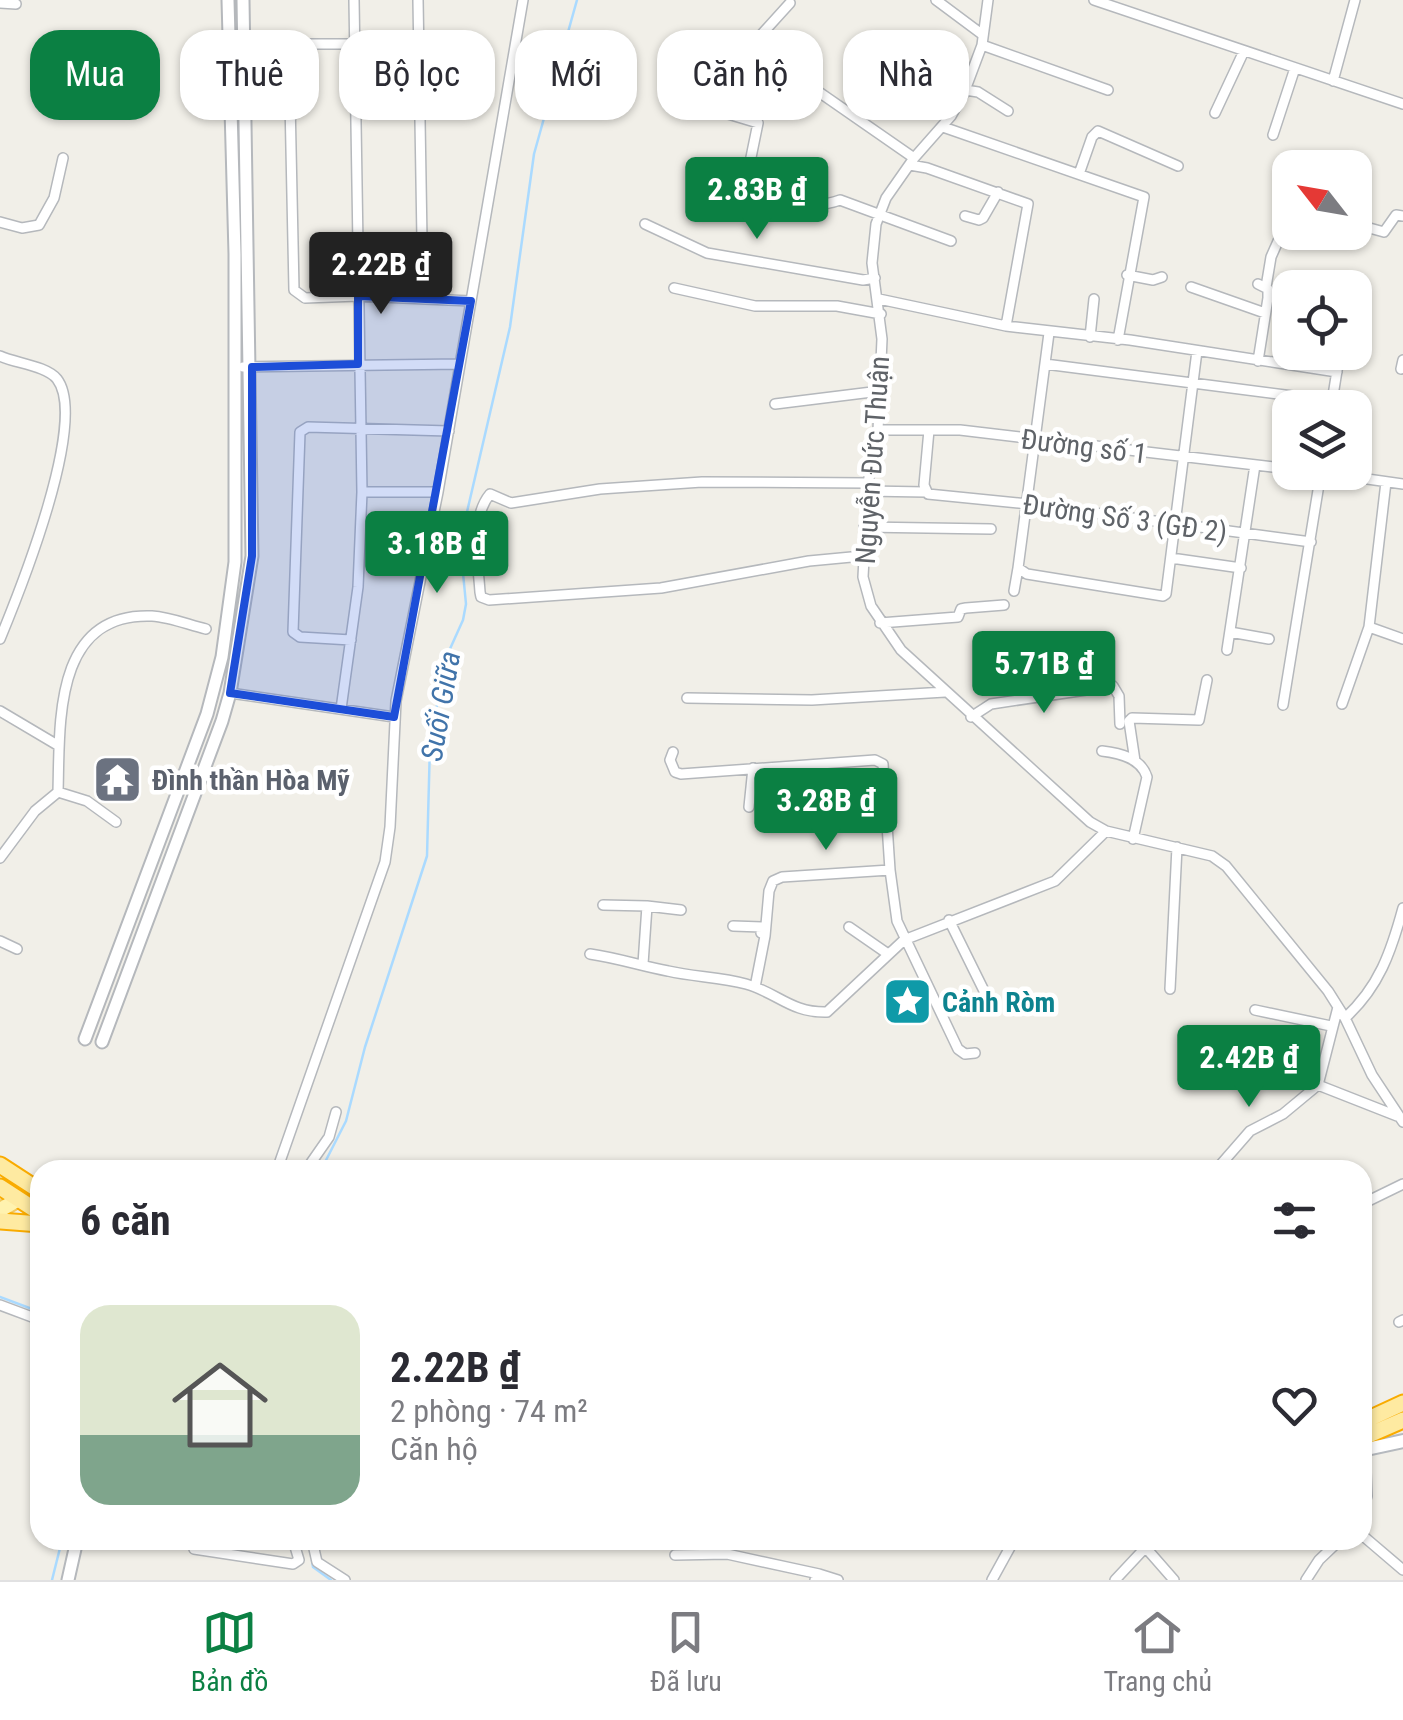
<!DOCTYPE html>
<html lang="vi">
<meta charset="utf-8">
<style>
body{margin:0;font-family:"Roboto Condensed",sans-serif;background:#f2f2f3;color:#2b2b33;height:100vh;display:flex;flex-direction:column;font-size:38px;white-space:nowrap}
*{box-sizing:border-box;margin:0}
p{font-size:32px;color:#7c7c81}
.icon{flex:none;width:55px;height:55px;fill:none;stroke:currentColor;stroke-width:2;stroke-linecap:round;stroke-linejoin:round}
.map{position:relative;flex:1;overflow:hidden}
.panel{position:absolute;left:30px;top:1160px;width:1342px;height:390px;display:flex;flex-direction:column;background:#fff;border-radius:30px;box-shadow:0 2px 8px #0004}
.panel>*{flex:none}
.top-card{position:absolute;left:30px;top:30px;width:1345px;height:90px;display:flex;gap:20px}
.needle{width:65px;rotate:301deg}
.tools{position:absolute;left:1272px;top:150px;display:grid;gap:20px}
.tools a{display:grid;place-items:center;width:100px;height:100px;border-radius:20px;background:#fff;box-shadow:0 2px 8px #0004;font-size:50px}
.price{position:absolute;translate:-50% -85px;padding:0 22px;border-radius:10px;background:#0b8043;color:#fff;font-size:32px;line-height:65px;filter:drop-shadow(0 2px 5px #0008)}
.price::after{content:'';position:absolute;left:50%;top:60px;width:30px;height:22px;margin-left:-15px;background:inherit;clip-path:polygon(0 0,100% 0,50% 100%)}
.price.active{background:#222;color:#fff}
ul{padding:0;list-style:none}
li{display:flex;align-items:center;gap:30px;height:250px;padding:0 50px}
li span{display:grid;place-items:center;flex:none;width:280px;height:200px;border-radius:30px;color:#555}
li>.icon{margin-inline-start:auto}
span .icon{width:120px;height:120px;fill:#fffc;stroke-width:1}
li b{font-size:42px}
h2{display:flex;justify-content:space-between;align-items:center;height:120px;padding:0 50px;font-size:42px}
.chip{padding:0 35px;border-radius:30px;background:#fff;box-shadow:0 2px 8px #0004;font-size:35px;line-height:90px}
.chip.active{background:#0b8043;color:#fff}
.menu{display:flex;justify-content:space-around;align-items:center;height:140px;border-top:2px solid #e1e1e2;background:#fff;font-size:28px;color:#7c7c81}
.menu a{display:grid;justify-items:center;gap:5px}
.menu .active{color:#0b8043}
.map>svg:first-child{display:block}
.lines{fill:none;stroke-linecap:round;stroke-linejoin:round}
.stream{stroke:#aadaff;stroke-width:2.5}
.minor-casing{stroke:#b5b8bc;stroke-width:12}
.tertiary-casing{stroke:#b5b8bc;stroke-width:15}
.secondary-casing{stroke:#b6babf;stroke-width:16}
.primary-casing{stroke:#f2c960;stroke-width:18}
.trunk-casing{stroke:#f9ab00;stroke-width:19}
.minor{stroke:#fff;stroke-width:9}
.tertiary{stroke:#fff;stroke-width:11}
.secondary{stroke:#fff;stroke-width:12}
.primary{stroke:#fff2af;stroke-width:14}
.trunk{stroke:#feeaa1;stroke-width:15}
.marked{fill:#1d4ed8;fill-opacity:0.2;stroke:#1d4ed8;stroke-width:8;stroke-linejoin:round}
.labels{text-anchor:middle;stroke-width:9;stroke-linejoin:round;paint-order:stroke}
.street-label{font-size:28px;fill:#5f6368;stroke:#fff}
.worship-label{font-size:28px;font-weight:bold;fill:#5b616d;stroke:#fff;text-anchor:start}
.culture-label{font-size:28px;font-weight:bold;fill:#0d838f;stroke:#fff;text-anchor:start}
.water-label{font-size:30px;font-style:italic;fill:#4174aa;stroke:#fff}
</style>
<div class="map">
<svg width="1403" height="1580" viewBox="0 0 1403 1580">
<rect width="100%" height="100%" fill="#f1efe8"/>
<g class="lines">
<path class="stream" d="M321,1170L346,1121L365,1047L427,856L430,744L445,660L463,620L466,604L460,542L510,327L534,154L577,0
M0,1297L40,1312
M312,1561L313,1567L331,1580
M52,1580L62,1540"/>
<defs>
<path id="minor" d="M418,0L422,240
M936,0L983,35
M988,0L982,45L964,93L951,116L914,158L886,198L876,224L872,263L882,339L878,430L868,483L863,577L871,606L901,650L1090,822L1106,831L1212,856L1226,866L1328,991L1345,1018L1372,1075L1403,1122
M1094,0L1403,104
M0,3L16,4
M744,40L914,158
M355,44H297L289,54L294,290L305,298L358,296L471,301
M982,45L1108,90
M751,46L790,3
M1333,81L1355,0
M965,90L978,92L1008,111
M688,102L758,123L748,172C773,195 805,213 840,200L951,241
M1215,113L1244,51
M943,127L1144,197L1118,340
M1273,135L1295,68
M798,165C814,175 823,186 809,203
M1079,174L1092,137L1098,131L1178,166
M965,216L979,220L983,218L998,192
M0,222L22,228L39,225L54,198L63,158
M645,224L707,253L863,280L875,278
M1355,224L1384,232L1396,215L1403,216
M1127,275L1153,280L1162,277
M1191,287L1265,313
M1266,287L1271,257L1290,214
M674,288L755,306H837L881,314
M879,299L1006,326L1028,204L927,168L910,165
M1006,326L1130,340L1337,372
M1049,333L1018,568L1027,574L1163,596L1166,594L1197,351
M1090,337L1094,299
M0,356C15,363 47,366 57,379C89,420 19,593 0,639
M1258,361L1268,298V289L1258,284
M1045,364L1332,401
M243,367L460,364
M1401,369L1403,360
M775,404L880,391
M1331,408L1340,352
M878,430H960L1290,469
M929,430L924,485L928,494L1028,504L1311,542
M1318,472L1403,484
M867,491L926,492
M362,492H438
M864,527L991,529
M862,556L809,561L661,588L489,600L481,597L480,592C478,562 470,518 490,494L511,503L600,489L702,482L868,483
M1171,558L1241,568
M1014,591L1018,568
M880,623L958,617L961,609L966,608L1004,605
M1369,627L1403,639
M1230,632L1269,639
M351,640L300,637L293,632L300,432L308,427L449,431
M1227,650L1255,465
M1103,686V660
M230,693L394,717
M687,698L812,700L945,692
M1342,704L1369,627L1386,482
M1283,705L1321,472
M341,709L358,587L362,492L354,0
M0,711L59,746
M971,717L991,704L1113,686L1119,696L1120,724
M1102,751C1120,753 1141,758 1147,777L1133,839
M673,752L670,760L675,772L681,774L875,760L883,764L890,870L897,921L958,1049L965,1054L975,1053
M1135,761L1129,721L1132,718L1199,720L1207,680
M58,792C60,723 53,612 152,616C170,617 189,625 206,629
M749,807L753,768
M846,809L886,811
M0,858L35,811L58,792L87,801L116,822
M603,905L647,906
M949,920L993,1009
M733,926L762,927L761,933
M849,927L888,954
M0,941L17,949
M590,954C618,958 641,966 668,971C694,977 720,977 746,984C778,993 791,1013 827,1012L904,940L1055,881L1106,831
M643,964L647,906L681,910
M755,987L765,936L769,891L773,881L782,877L890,870
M1170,989L1177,847
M1338,1007L1318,1085L1397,1116
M1255,1010L1331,1026
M1345,1018C1379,987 1391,952 1403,908
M277,1170L385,862L390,827L396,701L438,492L523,0
M306,1170L329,1137L336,1112
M1216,1170L1250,1131L1283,1114L1318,1085
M1362,1204L1403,1184
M0,1305L40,1320
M1399,1322L1403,1320
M1362,1511L1367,1496L1365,1449
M1362,1535L1403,1570
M312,1540L317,1562L345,1580
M1139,1540L1174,1580
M194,1549L293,1564L299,1560L293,1540
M675,1555L727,1554L819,1574
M815,1580L819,1574L838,1580
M992,1580L1014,1540
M1115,1580L1145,1548
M1306,1580L1319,1560L1340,1540"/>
<path id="tertiary" d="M85,1039L207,714L222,657L235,562V254L228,0
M102,1042L222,721L230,693L252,556L243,0
M68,1580L77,1540"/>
<path id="secondary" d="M1362,1450L1403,1441"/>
<path id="primary" d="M0,1210L17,1200"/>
<path id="trunk" d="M0,1165L40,1191
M0,1187L40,1213
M0,1221L40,1224
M1362,1422L1403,1403
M1362,1438L1403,1420"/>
</defs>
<use href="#minor" class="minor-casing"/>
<use href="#tertiary" class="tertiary-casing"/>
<use href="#secondary" class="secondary-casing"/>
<use href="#primary" class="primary-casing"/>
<use href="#trunk" class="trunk-casing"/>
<use href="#minor" class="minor"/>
<use href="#tertiary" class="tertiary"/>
<use href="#secondary" class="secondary"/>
<use href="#primary" class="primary"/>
<use href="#trunk" class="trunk"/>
</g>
<path class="marked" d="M358,296L471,301L394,717L230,693L252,556V367L358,364Z"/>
<defs>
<symbol id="temple-square" viewBox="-11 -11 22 22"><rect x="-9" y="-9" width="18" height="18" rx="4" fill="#6b7280" stroke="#fff"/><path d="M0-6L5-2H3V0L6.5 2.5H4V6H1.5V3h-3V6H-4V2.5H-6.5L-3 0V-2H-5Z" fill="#fff"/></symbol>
<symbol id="sight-square" viewBox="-11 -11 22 22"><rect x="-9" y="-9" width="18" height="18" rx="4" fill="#0f9aa8" stroke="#fff"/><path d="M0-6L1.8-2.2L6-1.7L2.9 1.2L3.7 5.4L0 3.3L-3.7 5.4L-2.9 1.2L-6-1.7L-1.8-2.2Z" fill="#fff"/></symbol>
</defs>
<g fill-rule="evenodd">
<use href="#temple-square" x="90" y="752" width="55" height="55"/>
<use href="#sight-square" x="880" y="974" width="55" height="55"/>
</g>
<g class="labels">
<g class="street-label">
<text transform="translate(1084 446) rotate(7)" y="10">Đường số 1</text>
<text transform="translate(872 460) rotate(-86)" y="10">Nguyễn Đức Thuận</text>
<text transform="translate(1125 518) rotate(8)" y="10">Đường Số 3 (GĐ 2)</text>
</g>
<g class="worship-label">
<text x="152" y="790">Đình thần Hòa Mỹ</text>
</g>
<g class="culture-label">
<text x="942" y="1012">Cảnh Ròm</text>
</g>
<g class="water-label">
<text transform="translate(441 706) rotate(-80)" y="10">Suối Giữa</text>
</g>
</g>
</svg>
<div class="tools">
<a><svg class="needle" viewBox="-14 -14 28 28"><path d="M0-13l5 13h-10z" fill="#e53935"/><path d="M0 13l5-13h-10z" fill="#7c7c81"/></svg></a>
<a><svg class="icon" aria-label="locate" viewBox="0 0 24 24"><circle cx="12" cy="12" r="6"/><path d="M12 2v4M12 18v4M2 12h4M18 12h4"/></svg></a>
<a><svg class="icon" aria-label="layers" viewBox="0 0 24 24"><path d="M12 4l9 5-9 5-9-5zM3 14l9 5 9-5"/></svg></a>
</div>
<b class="price" style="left:757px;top:242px">2.83B ₫</b>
<b class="price active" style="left:381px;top:317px">2.22B ₫</b>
<b class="price" style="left:437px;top:596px">3.18B ₫</b>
<b class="price" style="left:1044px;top:716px">5.71B ₫</b>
<b class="price" style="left:826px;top:853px">3.28B ₫</b>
<b class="price" style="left:1249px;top:1110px">2.42B ₫</b>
<div class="top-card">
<a class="chip active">Mua</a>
<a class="chip">Thuê</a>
<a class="chip">Bộ lọc</a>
<a class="chip">Mới</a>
<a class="chip">Căn hộ</a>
<a class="chip">Nhà</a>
</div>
<section class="panel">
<h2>6 căn<svg class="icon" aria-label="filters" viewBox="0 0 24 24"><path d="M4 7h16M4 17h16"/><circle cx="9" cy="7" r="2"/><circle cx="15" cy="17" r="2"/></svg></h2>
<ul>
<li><span style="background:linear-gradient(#dfe7d0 65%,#7fa58c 0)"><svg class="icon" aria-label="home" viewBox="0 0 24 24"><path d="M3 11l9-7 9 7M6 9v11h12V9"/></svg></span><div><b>2.22B ₫</b><p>2 phòng · 74 m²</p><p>Căn hộ</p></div><svg class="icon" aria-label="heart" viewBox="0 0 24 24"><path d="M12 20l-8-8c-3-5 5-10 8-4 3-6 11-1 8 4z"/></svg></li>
</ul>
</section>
</div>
<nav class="menu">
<a class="active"><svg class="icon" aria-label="map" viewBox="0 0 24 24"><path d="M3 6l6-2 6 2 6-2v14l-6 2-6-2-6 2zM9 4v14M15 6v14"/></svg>Bản đồ</a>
<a><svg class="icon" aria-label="saved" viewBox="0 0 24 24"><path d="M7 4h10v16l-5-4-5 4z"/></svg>Đã lưu</a>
<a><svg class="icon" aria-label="home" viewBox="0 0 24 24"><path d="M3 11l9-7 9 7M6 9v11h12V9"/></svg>Trang chủ</a>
</nav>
